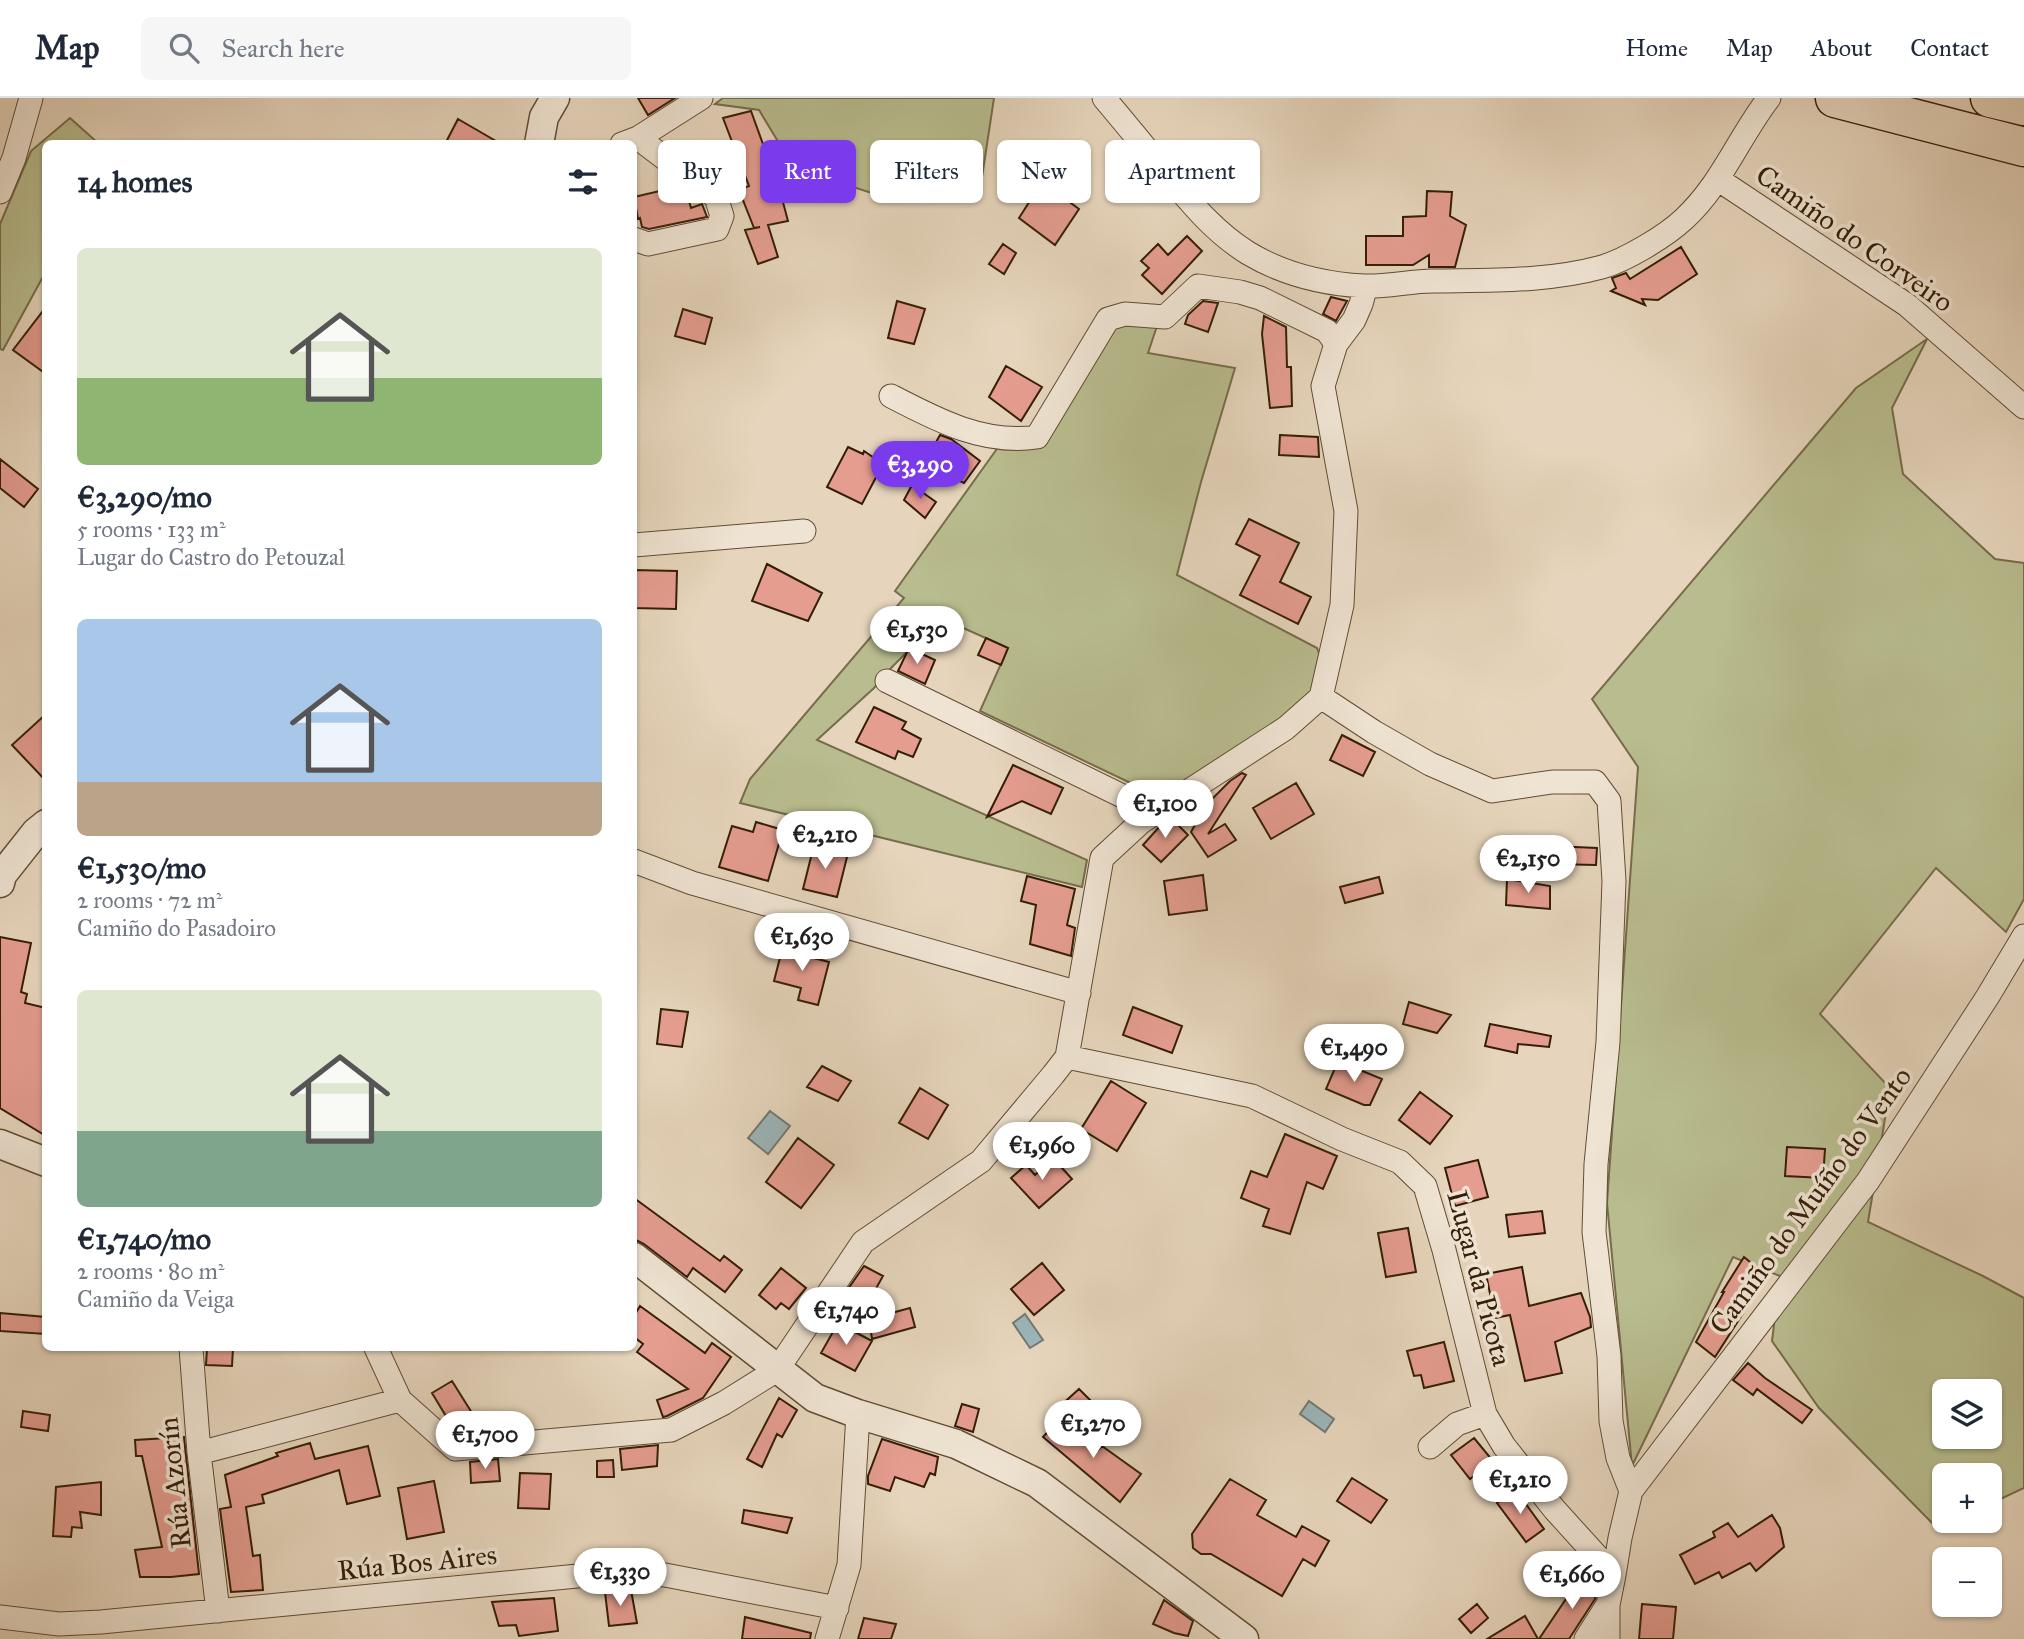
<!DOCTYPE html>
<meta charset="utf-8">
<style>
body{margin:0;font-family:"IM FELL Great Primer",serif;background:#f6f6f7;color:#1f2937;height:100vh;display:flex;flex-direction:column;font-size:26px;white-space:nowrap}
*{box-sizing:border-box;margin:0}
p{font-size:23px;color:#747a83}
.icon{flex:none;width:38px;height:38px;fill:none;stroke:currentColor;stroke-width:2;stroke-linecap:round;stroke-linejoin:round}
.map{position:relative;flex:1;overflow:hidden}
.drawer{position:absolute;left:42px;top:42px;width:595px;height:1211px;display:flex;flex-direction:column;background:#fff;border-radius:10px;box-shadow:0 2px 5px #0004}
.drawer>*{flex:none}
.hud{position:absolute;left:658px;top:42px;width:665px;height:63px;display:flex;gap:14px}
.fabs{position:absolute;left:1932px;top:1281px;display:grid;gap:14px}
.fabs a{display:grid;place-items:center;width:70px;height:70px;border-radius:10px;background:#fff;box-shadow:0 2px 5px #0004;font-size:35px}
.price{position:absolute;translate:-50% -60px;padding:0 16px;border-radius:24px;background:#fff;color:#222;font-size:23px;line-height:46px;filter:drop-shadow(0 2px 4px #0008)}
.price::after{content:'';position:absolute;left:50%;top:42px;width:21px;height:16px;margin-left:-10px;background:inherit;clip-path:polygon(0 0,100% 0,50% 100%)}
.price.selected{background:#7c3aed;color:#fff}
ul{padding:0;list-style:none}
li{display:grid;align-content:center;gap:14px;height:371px;padding:0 35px}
li span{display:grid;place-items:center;height:217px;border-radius:10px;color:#555}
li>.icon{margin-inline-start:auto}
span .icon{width:126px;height:126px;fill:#fffc;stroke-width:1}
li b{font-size:30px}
h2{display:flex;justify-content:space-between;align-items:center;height:84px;padding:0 35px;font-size:30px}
.chip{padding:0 24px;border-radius:10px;background:#fff;box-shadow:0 2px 5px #0004;font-size:24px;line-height:63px}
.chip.selected{background:#7c3aed;color:#fff}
header{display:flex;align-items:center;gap:42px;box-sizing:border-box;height:98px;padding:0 35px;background:#fff;border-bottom:2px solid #e0e1e3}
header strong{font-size:33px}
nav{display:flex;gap:38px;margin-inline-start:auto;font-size:24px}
.search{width:490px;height:63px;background:#f6f6f7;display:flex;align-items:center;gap:18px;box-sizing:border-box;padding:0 24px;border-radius:10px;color:#747a83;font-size:26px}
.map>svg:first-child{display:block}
.green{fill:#b8bc8e;stroke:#766d4a;stroke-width:2;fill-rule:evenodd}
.water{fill:#9bb6bb;stroke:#727973;stroke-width:2}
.building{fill:#e59d90;stroke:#351e07;stroke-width:2}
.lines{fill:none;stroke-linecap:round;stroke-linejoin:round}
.minor-casing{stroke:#614c34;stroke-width:25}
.tertiary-casing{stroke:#614c34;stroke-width:31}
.motorway-casing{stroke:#351e07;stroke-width:41}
.minor{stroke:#efe4d3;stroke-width:23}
.tertiary{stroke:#efe4d3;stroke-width:28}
.motorway{stroke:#e6d5bc;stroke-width:38}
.labels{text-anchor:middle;stroke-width:7;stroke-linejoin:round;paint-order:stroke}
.street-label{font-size:28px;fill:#351e07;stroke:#efe4d3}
</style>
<header>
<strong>Map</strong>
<div class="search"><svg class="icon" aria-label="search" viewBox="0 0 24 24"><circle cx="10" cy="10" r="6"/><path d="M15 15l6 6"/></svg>Search here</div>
<nav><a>Home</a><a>Map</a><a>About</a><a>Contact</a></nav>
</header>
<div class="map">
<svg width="2024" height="1541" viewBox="0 0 2024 1541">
<rect width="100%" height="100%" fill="#e6d5bc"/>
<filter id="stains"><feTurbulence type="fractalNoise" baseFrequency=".00286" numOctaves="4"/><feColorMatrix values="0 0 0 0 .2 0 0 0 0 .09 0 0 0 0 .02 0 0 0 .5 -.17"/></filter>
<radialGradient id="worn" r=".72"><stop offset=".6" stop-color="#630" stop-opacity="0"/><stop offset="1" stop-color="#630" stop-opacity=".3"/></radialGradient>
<path class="green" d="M723,0H994L979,99L881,98L794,70L759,12L715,6Z
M70,20L98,45L46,46L45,175L3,252L0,251V126L31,53Z
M1115,227L1157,228L1148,255L1235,270L1201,384L1177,477L1317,550L1322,562L1313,593L1255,644L1162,700L980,613L1008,550L941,520L892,569L874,590L817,642L1087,762L1082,789L740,705L750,681L904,500L895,493L999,348L1022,351Z
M1927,241L1892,310L1903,376L1995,461L2024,465V801L2006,834L1936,770L1820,916L1890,990L1868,1124L1983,1178L2024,1200V1390L1990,1406V1377H1944V1423H1955L1938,1431L1819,1310L1772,1243L1780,1178L1733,1159L1632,1368L1607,1105L1638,669L1592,601L1856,290ZM1944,1293H1990V1339H1944Z"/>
<path class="water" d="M770,1013L790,1028L768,1056L748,1040Z
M1025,1216L1043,1242L1030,1250L1013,1225Z
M1309,1303L1334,1321L1325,1334L1300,1316Z"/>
<path class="building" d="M638,0H675L648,17Z
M751,13L764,49L771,47L782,76L776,78L788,123L768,127L778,159L758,166L745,132L760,129L754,130L739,92L749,88L723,20Z
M458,21L501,46H445Z
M1042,84L1079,111L1055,147L1019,120Z
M664,92V100L678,101V104L689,103L691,110L702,106L707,119L649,131L642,129L640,120L638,121L634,99Z
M1427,93L1452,94L1450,118L1466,127L1455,169H1429V157L1413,167H1366V138H1403V119L1426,118Z
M1187,138L1202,153L1162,196L1142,177L1149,170L1141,163L1158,146L1168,157Z
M1003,146L1016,155L1004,176L989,166Z
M1681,149L1697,176L1658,202L1642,201L1645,207L1611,193L1616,190L1612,180L1626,175L1630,181Z
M1331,199L1347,203L1336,223L1323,216Z
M897,203L925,211L914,246L888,240Z
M1203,203L1218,205L1208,234L1185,226L1188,217Z
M46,209V276L13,252Z
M683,211L712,220L705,246L675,238Z
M1264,218L1286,229L1287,269H1291L1292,308L1270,310L1262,236Z
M1006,268L1042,289L1021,323L989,299Z
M940,337L951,341L980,363L964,385L924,366Z
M1280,337L1318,339L1319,359L1279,357Z
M848,349L863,356L864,353L883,366L862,406L827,389Z
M0,361L38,391L24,409L0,390Z
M912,387L936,404L925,420L904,402Z
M1249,421L1299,445L1280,484L1311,499L1298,526L1240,497L1260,458L1236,446Z
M767,466L822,495L808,523L752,503Z
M634,472L677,473L676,511L634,510Z
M986,540L1008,550L1001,567L978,557Z
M909,550L935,562L925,586L898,573Z
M874,609L906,624L902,631L921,641L913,659L898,653L895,661L856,644Z
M46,616V683L12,647Z
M1342,637L1375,654L1363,678L1330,662Z
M1013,667L1063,690L1051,716L1022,703L987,719Z
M1242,675L1246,677L1208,736L1225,726L1236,742L1208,759L1191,734L1206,707L1230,683Z
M1296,685L1314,716L1271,741L1253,710Z
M1169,723L1173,727L1176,725L1188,737L1161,764L1143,747L1160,728Z
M756,724L783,732L768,783L719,769L732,728L753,734Z
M814,747L848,755L837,799L803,791Z
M1552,748L1597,750L1596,767L1551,766Z
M1203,777L1207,812L1169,817L1164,783Z
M1027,778L1075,791L1067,827L1075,830L1071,858L1030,846L1036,807L1021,803Z
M1379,779L1383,795L1345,805L1340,789Z
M1507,781L1550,788V811L1506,807Z
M0,839L31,845L21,894L27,896L25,905L46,910V1038L0,1010Z
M784,844L804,849L802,857L829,864L818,907L798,902L801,890L774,883Z
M1409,904L1451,917L1437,935L1403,926Z
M1133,909L1182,928L1172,955L1123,937Z
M661,911L688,914L682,949L657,946Z
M1490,926L1551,938L1549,949L1518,946L1517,955L1485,948Z
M1338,963L1382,981L1370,1007H1364L1326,991Z
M822,968L851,983L838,1003L807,989Z
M1111,983L1146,1005L1117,1053L1081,1031Z
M920,990L948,1007L928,1041L899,1025Z
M1420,994L1452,1018L1430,1046L1399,1022Z
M1285,1036L1337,1058L1323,1091L1307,1084L1290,1136L1263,1128L1269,1111L1241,1100L1251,1073L1267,1079Z
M798,1040L834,1067L801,1110L766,1084Z
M1787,1049L1825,1051L1823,1080L1785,1078Z
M1053,1060L1072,1081L1039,1110L1011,1080L1026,1067L1035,1077Z
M1478,1062L1488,1099L1455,1108L1445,1070Z
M634,1100L720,1163L724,1158L742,1172L725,1194L693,1170L687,1179L644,1146L634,1141Z
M1542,1113L1545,1135L1509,1139L1506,1117Z
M1408,1130L1416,1174L1386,1179L1378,1135Z
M1744,1159L1767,1178L1715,1259L1696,1244L1724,1194H1722Z
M1042,1165L1064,1192L1034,1217L1011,1191Z
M864,1168L883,1178L869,1203L848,1191Z
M1522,1169L1529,1208L1581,1195L1590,1219L1591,1229L1555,1244L1562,1275L1525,1283L1510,1217L1495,1220L1486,1176Z
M781,1170L806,1190L789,1211L781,1205L776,1211L759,1197Z
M640,1208L705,1255L712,1245L731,1259L703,1300L667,1318L663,1319L657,1302L688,1291L637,1254L643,1246L634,1239V1218Z
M910,1210L915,1229L872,1241L869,1221Z
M0,1215L46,1219V1236L0,1233Z
M838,1225L872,1243L855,1273L821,1255Z
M1444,1244L1454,1283L1424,1290L1421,1277L1414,1278L1407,1253Z
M207,1250H233L232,1268L206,1267Z
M1748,1265L1765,1280L1812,1312L1802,1325L1757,1291L1753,1297L1733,1282Z
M452,1283L472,1315L452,1328L432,1295Z
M1079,1291L1093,1305L1071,1323L1057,1311Z
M779,1300L797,1312L782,1339L777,1336L762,1369L747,1361Z
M962,1306L979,1311L973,1334L955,1328Z
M23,1313L50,1317L48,1333L21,1329Z
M1062,1319L1098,1352L1102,1348L1141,1376L1120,1404L1043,1339Z
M184,1339L199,1476L171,1479H140L135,1452L162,1449L142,1358H136L135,1342Z
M1474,1340L1493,1363L1470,1381L1451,1357Z
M882,1341L938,1359L935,1377L930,1375L924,1389L895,1379L890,1393L868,1386V1378Z
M310,1345L315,1361L368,1348L380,1398L347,1406L339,1372L262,1397L264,1405L246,1409L253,1458L260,1457L263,1492L231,1494L220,1411L231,1409L225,1377L278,1358L276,1355Z
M658,1347L657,1368L622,1372L620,1351Z
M498,1361L500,1383L471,1385L470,1364Z
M613,1362L614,1379H597V1363Z
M520,1375L551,1376L549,1411L518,1410Z
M1352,1380L1387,1402L1371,1425L1337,1403Z
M1230,1381L1266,1402L1257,1417L1296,1439L1302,1428L1329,1443L1315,1468L1303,1461L1282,1498L1211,1456H1201L1193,1450L1192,1436Z
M434,1383L444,1434L407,1441L398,1390Z
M101,1384V1417L80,1414L82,1430L72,1429L71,1439L53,1438L56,1389Z
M1515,1391L1544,1431L1526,1444L1497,1405Z
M744,1412L792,1420L787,1435L742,1425Z
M1772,1417L1780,1430L1784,1449L1756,1473L1750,1465L1722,1480L1719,1474L1695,1486L1680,1457L1715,1439L1713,1434L1728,1425L1738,1439Z
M1591,1477L1598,1483L1595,1501L1569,1541H1539L1570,1495Z
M631,1492L637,1525L609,1528L605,1494Z
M554,1500L558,1533L519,1538L516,1527L499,1528L492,1504Z
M1164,1502L1193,1523L1188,1538L1174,1535L1153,1526Z
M1477,1506L1488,1520L1471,1535L1459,1521Z
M1642,1506L1676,1509L1673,1541H1639Z
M1525,1518L1538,1541H1487Z
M745,1519L811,1535L810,1541H742Z
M864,1520L896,1526L891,1541H858Z"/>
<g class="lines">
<defs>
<path id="minor" d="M1104,0C1125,25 1145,49 1165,74C1190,104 1214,134 1248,155C1283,176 1324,186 1364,188C1387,189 1410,183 1433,183C1490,182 1547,184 1602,169C1626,162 1666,138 1684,121C1721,87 1739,39 1769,0
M622,46L638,40L701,0
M1719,82L1907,207L2024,309
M0,94L14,60L31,0
M634,141L648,146L717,131L722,118L716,99L638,40
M891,298C937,322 984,347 1037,339L1108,221L1125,216L1165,219L1198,188L1240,194L1260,200L1327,233L1336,246
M634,447L804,433
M887,583L1155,714
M1321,599L1374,634L1430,666L1492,693L1552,684H1595L1609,703L1614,783L1608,944L1596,1066L1594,1134L1609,1258L1611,1323L1618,1360L1631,1393L1620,1440L1614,1477L1608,1507V1541
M634,763L692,785L1079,895
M1067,959L1252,998L1342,1041L1400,1064L1425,1088L1444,1152L1485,1316L1504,1348L1555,1412L1614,1477
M191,1250L199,1355L218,1513
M376,1250L400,1302
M1430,1349L1457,1326L1485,1316
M199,1355L400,1302L455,1351L671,1332L724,1305L777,1272L863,1144L981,1063L1053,977L1067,959L1102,760L1141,724L1286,630L1321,599L1342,507L1346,413L1323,288L1336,246L1354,222L1361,206L1366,188
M1631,1393L1868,1083L1988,898L2024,838
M0,1519L59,1526L101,1524L629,1473L665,1477L837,1510
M827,1541L849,1467L858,1316
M1586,1541L1607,1508"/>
<path id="tertiary" d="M539,46L544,19L555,0
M0,785L2,777L36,734L46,726
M0,1046L46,1064
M634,1159L815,1300L858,1316L956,1346L1037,1385L1244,1541"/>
<path id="motorway" d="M1835,0L2024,49
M1990,0L2024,8"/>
</defs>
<use href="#minor" class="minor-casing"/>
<use href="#tertiary" class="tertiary-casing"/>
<use href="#motorway" class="motorway-casing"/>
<use href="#minor" class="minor"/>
<use href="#tertiary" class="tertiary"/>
<use href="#motorway" class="motorway"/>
</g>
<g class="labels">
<g class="street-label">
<text transform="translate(1855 140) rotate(35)" y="10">Camiño do Corveiro</text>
<text transform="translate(1810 1102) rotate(-54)" y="10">Camiño do Muíño do Vento</text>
<text transform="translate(1480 1180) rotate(75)" y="10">Lugar da Picota</text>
<text transform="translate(174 1385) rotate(-96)" y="10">Rúa Azorín</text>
<text transform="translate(417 1464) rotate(-6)" y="10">Rúa Bos Aires</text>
</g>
</g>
<rect width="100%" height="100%" filter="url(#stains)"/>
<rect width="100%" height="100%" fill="url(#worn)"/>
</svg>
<div class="fabs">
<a><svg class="icon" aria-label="layers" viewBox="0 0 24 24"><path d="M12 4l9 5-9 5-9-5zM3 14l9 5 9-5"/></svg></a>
<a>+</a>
<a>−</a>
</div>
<b class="price selected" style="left:920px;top:403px">€3,290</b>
<b class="price" style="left:917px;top:568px">€1,530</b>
<b class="price" style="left:1165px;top:742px">€1,100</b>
<b class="price" style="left:825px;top:773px">€2,210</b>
<b class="price" style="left:1528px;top:797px">€2,150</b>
<b class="price" style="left:802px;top:875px">€1,630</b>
<b class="price" style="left:1354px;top:986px">€1,490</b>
<b class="price" style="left:1042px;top:1084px">€1,960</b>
<b class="price" style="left:846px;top:1249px">€1,740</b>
<b class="price" style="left:1093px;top:1362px">€1,270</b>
<b class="price" style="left:485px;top:1373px">€1,700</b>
<b class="price" style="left:1520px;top:1418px">€1,210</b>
<b class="price" style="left:620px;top:1510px">€1,330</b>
<b class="price" style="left:1572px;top:1513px">€1,660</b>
<div class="hud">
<a class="chip">Buy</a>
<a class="chip selected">Rent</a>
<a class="chip">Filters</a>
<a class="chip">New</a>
<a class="chip">Apartment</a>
</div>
<section class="drawer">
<h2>14 homes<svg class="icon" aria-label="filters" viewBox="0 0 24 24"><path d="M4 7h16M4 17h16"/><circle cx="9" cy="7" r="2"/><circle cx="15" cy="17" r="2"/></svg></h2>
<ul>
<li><span style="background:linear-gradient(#dfe7d0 60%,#8fb573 0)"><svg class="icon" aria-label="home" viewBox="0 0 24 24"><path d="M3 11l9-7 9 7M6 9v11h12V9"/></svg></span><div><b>€3,290/mo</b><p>5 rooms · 133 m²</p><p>Lugar do Castro do Petouzal</p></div></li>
<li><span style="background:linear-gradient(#a9c7e8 75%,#b9a48a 0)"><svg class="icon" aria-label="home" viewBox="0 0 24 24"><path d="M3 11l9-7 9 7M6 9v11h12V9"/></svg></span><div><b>€1,530/mo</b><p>2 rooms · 72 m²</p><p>Camiño do Pasadoiro</p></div></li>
<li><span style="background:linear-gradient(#dfe7d0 65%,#7fa58c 0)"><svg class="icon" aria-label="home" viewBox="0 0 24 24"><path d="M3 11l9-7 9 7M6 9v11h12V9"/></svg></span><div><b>€1,740/mo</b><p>2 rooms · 80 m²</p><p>Camiño da Veiga</p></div></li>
</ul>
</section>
</div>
